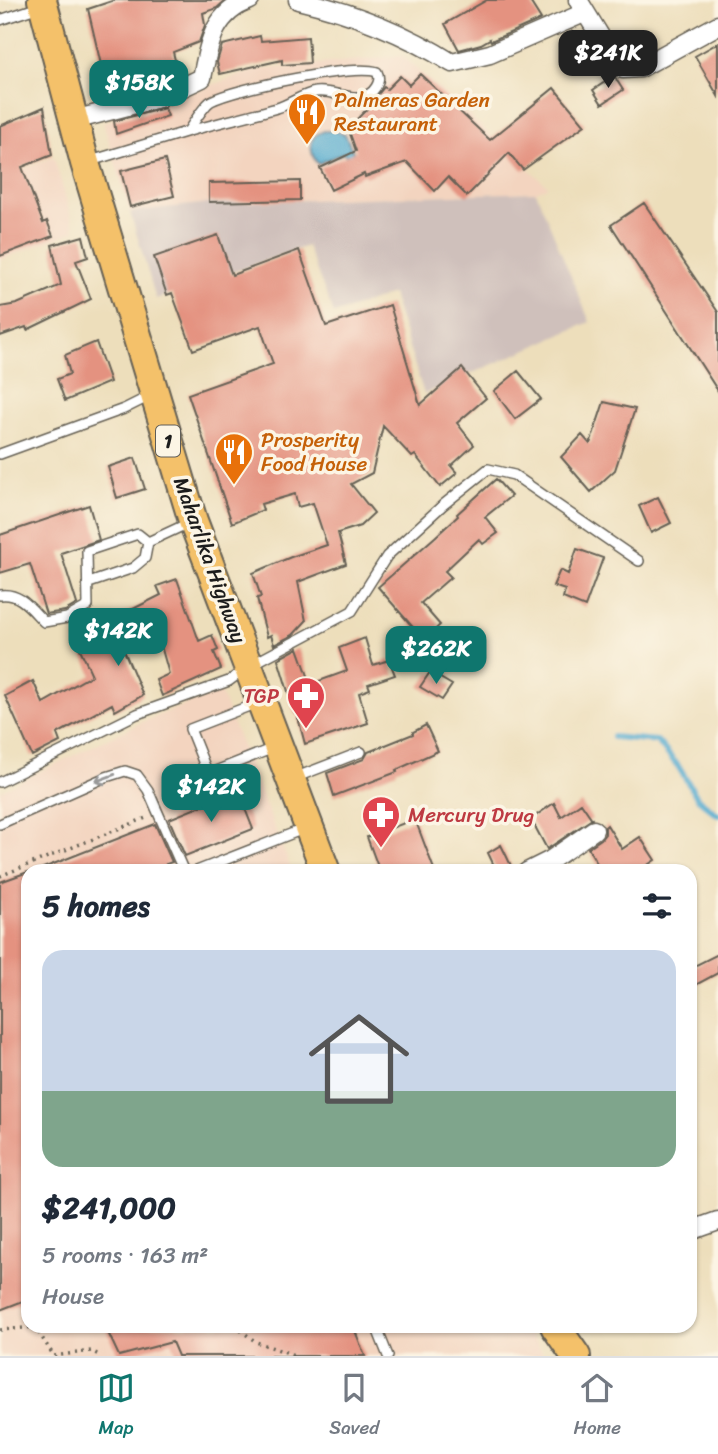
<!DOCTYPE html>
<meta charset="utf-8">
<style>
body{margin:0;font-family:Sriracha,sans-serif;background:#f2f2f3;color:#1f2937;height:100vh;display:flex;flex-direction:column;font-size:26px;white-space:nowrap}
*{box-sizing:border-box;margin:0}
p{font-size:23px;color:#747a83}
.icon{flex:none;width:38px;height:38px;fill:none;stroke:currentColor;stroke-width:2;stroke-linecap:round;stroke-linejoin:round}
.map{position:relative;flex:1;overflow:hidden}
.details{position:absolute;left:21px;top:864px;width:676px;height:469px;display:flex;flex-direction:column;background:#fff;border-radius:21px;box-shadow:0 2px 5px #0004}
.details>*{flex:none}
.price{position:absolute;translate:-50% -60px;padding:0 16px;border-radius:14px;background:#0f766e;color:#fff;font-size:23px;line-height:46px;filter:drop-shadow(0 2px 4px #0008)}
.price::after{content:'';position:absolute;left:50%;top:42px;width:21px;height:16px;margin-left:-10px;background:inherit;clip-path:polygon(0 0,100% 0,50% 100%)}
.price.current{background:#222;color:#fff}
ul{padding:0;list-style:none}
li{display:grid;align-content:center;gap:14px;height:371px;padding:0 21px}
li span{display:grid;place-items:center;height:217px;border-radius:21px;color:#555}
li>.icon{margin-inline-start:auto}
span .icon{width:126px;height:126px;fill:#fffc;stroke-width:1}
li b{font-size:30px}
h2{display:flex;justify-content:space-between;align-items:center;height:84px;padding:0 21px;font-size:30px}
.tab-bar{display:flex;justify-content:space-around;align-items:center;height:98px;border-top:2px solid #e0e1e3;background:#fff;font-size:19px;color:#747a83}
.tab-bar a{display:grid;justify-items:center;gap:4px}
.tab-bar .current{color:#0f766e}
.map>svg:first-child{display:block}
.built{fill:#f3d4bf}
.industrial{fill:#cfc0bb}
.water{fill:#53aacf;stroke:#386376;stroke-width:2}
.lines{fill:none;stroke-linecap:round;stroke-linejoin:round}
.stream{stroke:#53aacf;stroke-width:6}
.building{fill:#e49280}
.service-casing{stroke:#656054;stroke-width:12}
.minor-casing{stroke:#656054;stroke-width:21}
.primary-casing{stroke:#656054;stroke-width:32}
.path{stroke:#656054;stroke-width:3.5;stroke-dasharray:2 5;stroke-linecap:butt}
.service{stroke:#fff;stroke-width:9}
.minor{stroke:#fff;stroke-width:18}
.primary{stroke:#f4c16a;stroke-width:28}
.oneway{stroke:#999}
.labels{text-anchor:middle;stroke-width:7;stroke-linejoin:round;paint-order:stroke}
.shield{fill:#fcf5e5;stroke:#5f5d58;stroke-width:2}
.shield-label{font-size:19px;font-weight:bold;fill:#1c1c1c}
.food-label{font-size:21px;fill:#c56008;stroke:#fcf5e5;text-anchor:start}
.street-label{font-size:21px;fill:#1c1c1c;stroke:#fcf5e5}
.health-label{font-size:21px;fill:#be3a42;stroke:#fcf5e5;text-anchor:end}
</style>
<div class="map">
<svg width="718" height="1356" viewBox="0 0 718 1356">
<rect width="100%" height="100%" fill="#fcf5e5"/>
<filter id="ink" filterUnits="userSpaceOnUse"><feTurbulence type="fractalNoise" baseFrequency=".0143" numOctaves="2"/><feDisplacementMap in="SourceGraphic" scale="14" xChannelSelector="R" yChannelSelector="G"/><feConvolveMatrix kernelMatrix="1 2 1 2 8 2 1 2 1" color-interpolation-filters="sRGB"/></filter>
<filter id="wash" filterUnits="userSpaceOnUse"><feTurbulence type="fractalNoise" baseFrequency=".00686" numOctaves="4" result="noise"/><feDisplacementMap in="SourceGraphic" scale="28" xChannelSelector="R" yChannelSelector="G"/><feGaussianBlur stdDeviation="1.57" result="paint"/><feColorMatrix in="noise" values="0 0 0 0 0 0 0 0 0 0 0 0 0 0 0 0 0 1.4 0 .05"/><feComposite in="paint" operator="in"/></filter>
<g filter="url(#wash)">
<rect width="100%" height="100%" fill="#eddebb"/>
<path class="built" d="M402,56L548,186L536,192L201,204L130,212L103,122L256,70Z
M54,157L75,231L0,260V178Z
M220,691L292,871L28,872V1326L526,1327L545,1356H0V791L142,722Z"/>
<path class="industrial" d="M536,192L590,322L424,394L392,294L334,314L307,246L156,299L130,212L201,204Z"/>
<path class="water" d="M324,131H336L345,134L359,165L343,153L318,164C313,159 308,144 314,137C316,134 320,133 324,131Z"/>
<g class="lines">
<path class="stream" d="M613,737L657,741L678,766L698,799L718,815"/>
</g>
<g id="blocks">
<path class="building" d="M115,0H226L217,8L203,13L205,25L199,42L173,52L179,76L158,86L109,99L88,9Z
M487,0H529L541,19L491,41L490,39L481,44L459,50L445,24Z
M260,36L261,41L308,37L310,63L282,65V60L220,74L217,62L222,45Z
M718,43V96L695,56Z
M420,74L490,140L554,88L585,125L523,170L509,153L467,196L448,177L435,191L407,162L365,177L364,174L331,190L320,168L356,151L348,128L370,106L368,102L375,98L384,87L387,89L400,76L409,85Z
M614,76L623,90L602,104L593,90Z
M44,107L52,155L22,167L43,223L47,221L53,236L0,256V126Z
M165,108L168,116L116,134L114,121Z
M165,160L174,196L130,207L121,171Z
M300,181V200L209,202V183Z
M644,203L718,312V391L611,225Z
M218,235L232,275L299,250L326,326L390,305L420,405L462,368L486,398L457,423L474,445L451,466L457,473L440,487L415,455L412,457L383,426L372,473L351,484L374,513L360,526L338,533L346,564L298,582L306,621L293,635L274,645L271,635L267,637L257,598L261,597L253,573L291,557L327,545L313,503L298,507L295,494L261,504L263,510L232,523L188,394L273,364L260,326L193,350L172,293L167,295L154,257Z
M83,236L88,257L76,261L91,299L27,330L26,327L0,336V307L17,304L61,285L52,245Z
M96,342L110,382L65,401L57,379L70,374L65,355Z
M518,371L541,399L515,419L494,391Z
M604,402L635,409L615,470L591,492L561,457L582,435L590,444Z
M135,458L145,489L117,498L108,467Z
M496,479L511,496L485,517L498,533L483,544L479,539L445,571L451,577L421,603L440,625L424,640L378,587L435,537L458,516L457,514Z
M658,497L671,523L651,533L639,506Z
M89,505L99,540L61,553L77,604L65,611L46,614L30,564L0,573V535Z
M577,549L603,558L585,607L563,598L565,590L553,586L560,570L568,574Z
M177,579L199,641L212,635L218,650L214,652L221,669L162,696L156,680L169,674L158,635L123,648L143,695L115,711L112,704L57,734L60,742L32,756L5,696L33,681L43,703L92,675L75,638L161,595L157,586Z
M365,638L373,665L389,660L395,675L368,684L370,689L359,693L368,723L305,744L297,714H295L278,659L298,648L311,684L347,671L339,648Z
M430,672L452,685L442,700L420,687Z
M426,725L438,751L396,770L397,772L334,796L327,773L364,759L368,752L413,734V732Z
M238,791L253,829L185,856L169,819Z
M554,803L561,817L581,803L592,819L547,849L531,819Z
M415,819L435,872H380L367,837Z
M155,824L172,862L166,864L169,872H33Z
M607,825L622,849L640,837L655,860L637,872H602L588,848L601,839L605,834V827Z
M501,845L506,855L514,872H497L488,853Z
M28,872V1299L0,1310V882Z
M718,954V973L690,988V968Z
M105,1326H353L365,1356H178L172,1342L119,1356Z"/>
</g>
</g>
<g filter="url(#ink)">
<use href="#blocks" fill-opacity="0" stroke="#656054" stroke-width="2"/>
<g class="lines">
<defs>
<path id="service" d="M0,20L42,6
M87,162C121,152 155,141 189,131C218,123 248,116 277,108C290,104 303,94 316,92C335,89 363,108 376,87C379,82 380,78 377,72C353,64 236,88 211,101C203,106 194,123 188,131
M0,454L124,409L152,395
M148,542L191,522
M89,583L133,568L145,558L148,542
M0,595C20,592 31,609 44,622L67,618L88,606L87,551L138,534L148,542
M257,703L190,729L208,774L276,747
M294,778L361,752
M0,782L137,714L229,681L249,666L352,611L387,556L443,505L488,469L514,475L639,561
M0,824L106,777L125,771L137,775L148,790L184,872
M194,872L306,828
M376,1326L388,1356"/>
<path id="minor" d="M298,0C354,13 403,32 452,63L490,54L584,13
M578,0L611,54L623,69L640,68L718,25
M74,120L162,97L202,78C209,44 213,13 250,0
M527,872L551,860L594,830
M690,1231L718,1221"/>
<path id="primary" d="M42,0L85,163L193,521L326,872
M555,1326L576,1356"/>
</defs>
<use href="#service" class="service-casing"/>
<use href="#minor" class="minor-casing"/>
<use href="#primary" class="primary-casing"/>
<path class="path" d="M0,876L146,818
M235,1326L256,1342L297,1356
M0,1330L35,1327L54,1356L91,1351L101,1356"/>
<use href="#service" class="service"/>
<use href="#minor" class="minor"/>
<use href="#primary" class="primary"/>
</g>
<defs><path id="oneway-shaft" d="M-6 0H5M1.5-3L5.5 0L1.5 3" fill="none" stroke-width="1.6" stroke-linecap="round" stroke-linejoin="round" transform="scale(1.75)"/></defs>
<use class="oneway" href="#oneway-shaft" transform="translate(105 778) rotate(160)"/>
</g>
<defs>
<symbol id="restaurant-pin" viewBox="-11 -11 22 30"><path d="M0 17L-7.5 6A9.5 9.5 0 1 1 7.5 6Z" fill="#e8710a" stroke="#fcf5e5"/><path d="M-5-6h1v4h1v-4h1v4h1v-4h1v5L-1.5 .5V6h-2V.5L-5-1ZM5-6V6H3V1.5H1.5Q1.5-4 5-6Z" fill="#fff"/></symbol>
<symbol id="pharmacy-pin" viewBox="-11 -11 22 30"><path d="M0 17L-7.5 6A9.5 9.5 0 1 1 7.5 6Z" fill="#e0444e" stroke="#fcf5e5"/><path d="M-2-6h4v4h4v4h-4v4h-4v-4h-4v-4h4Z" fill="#fff"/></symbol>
</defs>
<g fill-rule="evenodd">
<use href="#restaurant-pin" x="285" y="90" width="44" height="60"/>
<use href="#restaurant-pin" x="212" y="430" width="44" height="60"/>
<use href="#pharmacy-pin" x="284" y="674" width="44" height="60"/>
<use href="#pharmacy-pin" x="359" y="793" width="44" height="60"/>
</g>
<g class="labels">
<rect class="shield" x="156" y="425.5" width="24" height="31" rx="5"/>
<g class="shield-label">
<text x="168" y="448">1</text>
</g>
<g class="food-label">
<text x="334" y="107">Palmeras Garden<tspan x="334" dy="24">Restaurant</tspan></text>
<text x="261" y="447">Prosperity<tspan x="261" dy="24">Food House</tspan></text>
</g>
<g class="street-label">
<text transform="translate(210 560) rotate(70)" y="7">Maharlika Highway</text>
</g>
<g class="health-label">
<text x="279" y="703">TGP</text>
<text x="408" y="822" text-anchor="start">Mercury Drug</text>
</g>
</g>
</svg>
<b class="price current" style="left:608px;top:90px">$241K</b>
<b class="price" style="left:139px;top:120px">$158K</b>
<b class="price" style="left:118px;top:668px">$142K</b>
<b class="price" style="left:436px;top:686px">$262K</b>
<b class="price" style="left:211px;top:824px">$142K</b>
<section class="details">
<h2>5 homes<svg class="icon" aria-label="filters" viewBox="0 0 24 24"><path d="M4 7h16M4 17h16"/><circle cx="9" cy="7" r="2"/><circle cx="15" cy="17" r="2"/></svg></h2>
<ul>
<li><span style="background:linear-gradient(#c9d6e8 65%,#7fa58c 0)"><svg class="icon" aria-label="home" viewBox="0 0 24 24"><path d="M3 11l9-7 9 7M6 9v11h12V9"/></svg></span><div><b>$241,000</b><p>5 rooms · 163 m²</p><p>House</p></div></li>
</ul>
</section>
</div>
<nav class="tab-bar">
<a class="current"><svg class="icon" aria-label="map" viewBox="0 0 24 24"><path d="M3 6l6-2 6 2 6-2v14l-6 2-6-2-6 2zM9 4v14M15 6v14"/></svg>Map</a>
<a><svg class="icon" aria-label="saved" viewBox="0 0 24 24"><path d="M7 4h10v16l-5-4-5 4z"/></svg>Saved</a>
<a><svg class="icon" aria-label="home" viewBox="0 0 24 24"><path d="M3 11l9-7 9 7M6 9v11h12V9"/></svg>Home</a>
</nav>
